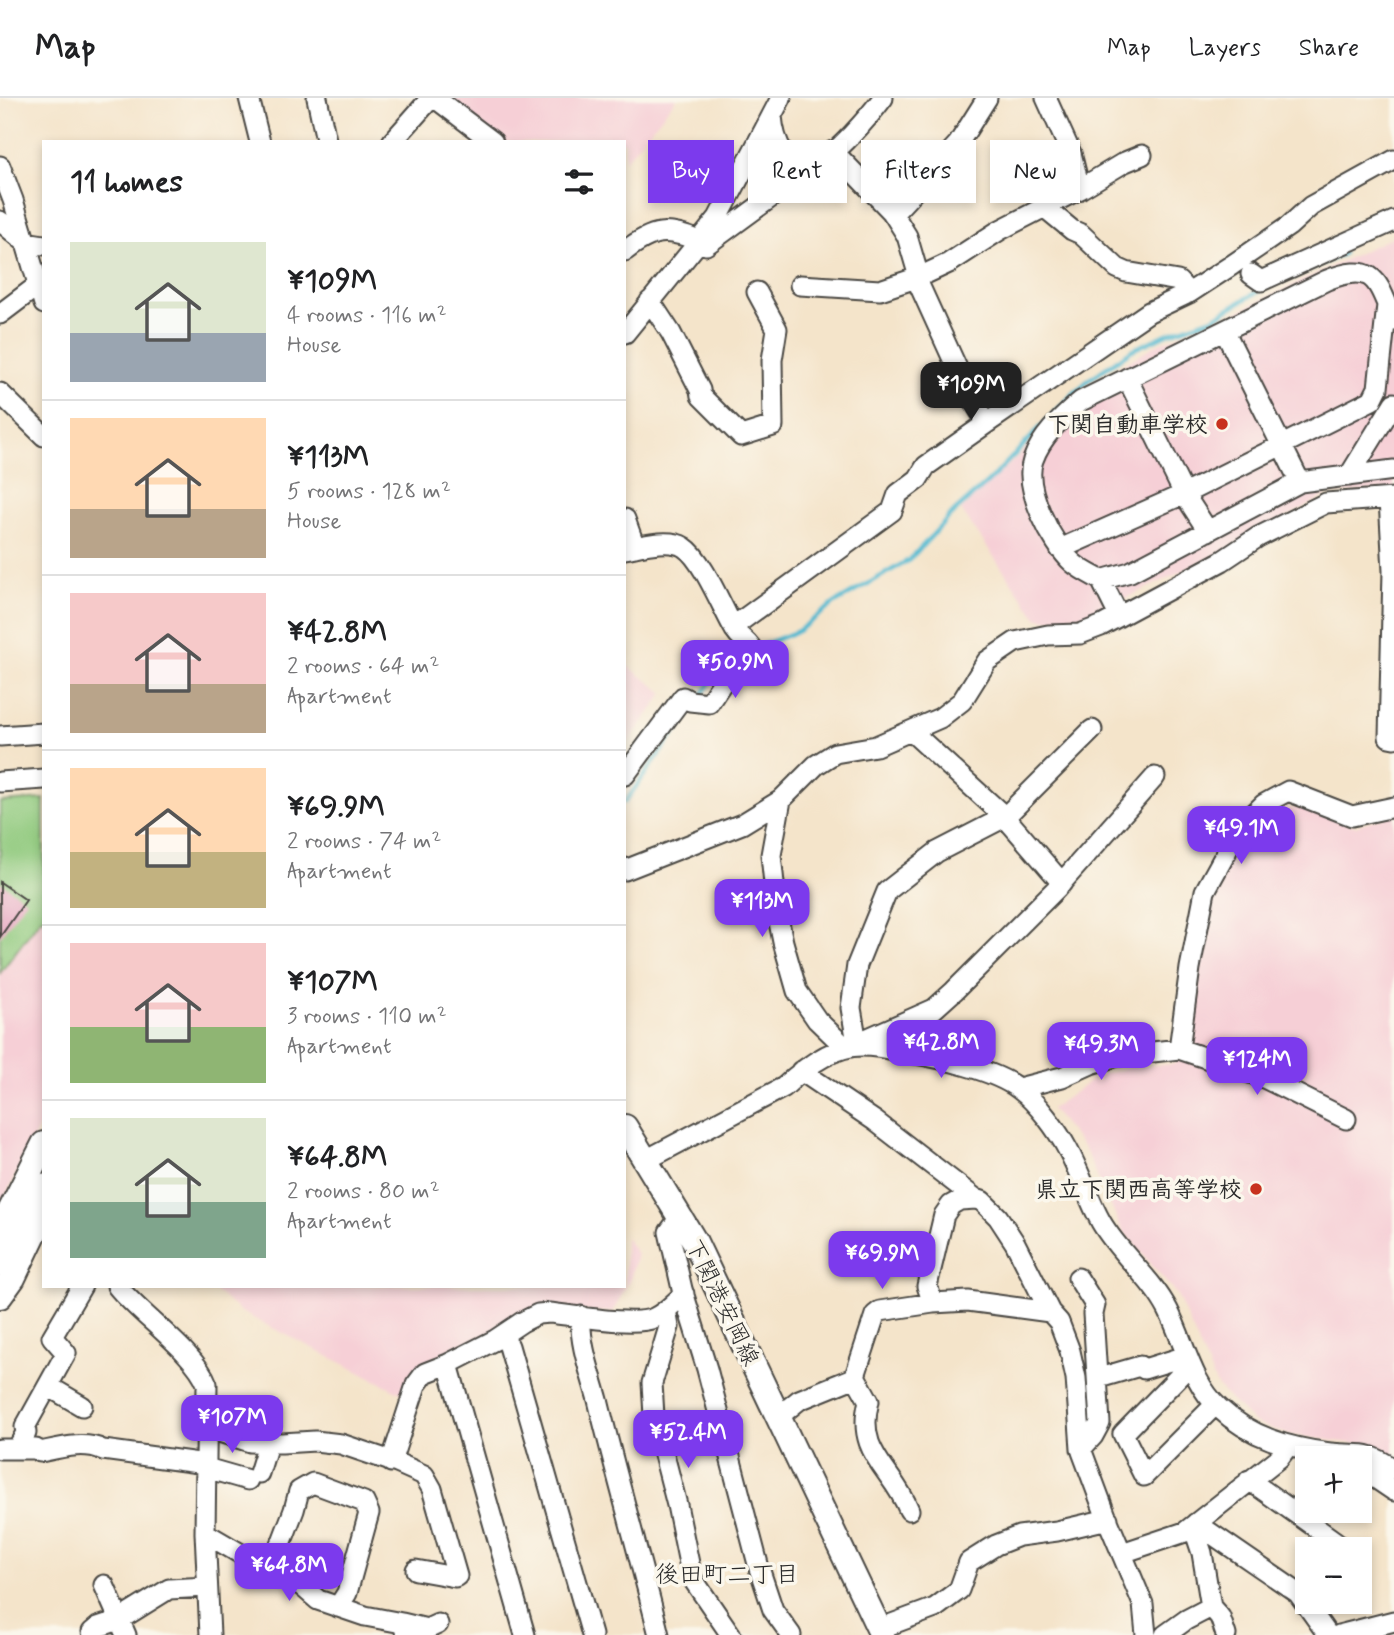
<!DOCTYPE html>
<meta charset="utf-8">
<style>
body{margin:0;font-family:Mynerve,"Klee One",sans-serif;background:#f6f6f6;color:#202124;height:100vh;display:flex;flex-direction:column;font-size:26px;white-space:nowrap}
*{box-sizing:border-box;margin:0}
p{font-size:23px;color:#757577}
.icon{flex:none;width:38px;height:38px;fill:none;stroke:currentColor;stroke-width:2;stroke-linecap:round;stroke-linejoin:round}
.map{position:relative;flex:1;overflow:hidden}
.sheet{position:absolute;left:42px;top:42px;width:584px;height:1148px;display:flex;flex-direction:column;background:#fff;border-radius:0px;box-shadow:0 4px 10px #0003}
.sheet>*{flex:none}
.top-card{position:absolute;left:648px;top:42px;width:640px;height:63px;display:flex;gap:14px}
.fabs{position:absolute;left:1295px;top:1348px;display:grid;gap:14px}
.fabs a{display:grid;place-items:center;width:77px;height:77px;border-radius:0px;background:#fff;box-shadow:0 4px 10px #0003;font-size:35px}
.price{position:absolute;translate:-50% -60px;padding:0 16px;border-radius:14px;background:#7c3aed;color:#fff;font-size:23px;line-height:46px;filter:drop-shadow(0 2px 4px #0008)}
.price::after{content:'';position:absolute;left:50%;top:42px;width:21px;height:16px;margin-left:-10px;background:inherit;clip-path:polygon(0 0,100% 0,50% 100%)}
.price.active{background:#222;color:#fff}
ul{padding:0;list-style:none}
li{display:flex;align-items:center;gap:21px;height:175px;padding:0 28px}
li+li{border-top:2px solid #e0e0e0}
li span{display:grid;place-items:center;flex:none;width:196px;height:140px;border-radius:0px;color:#555}
li>.icon{margin-inline-start:auto}
span .icon{width:84px;height:84px;fill:#fffc;stroke-width:1}
li b{font-size:30px}
h2{display:flex;justify-content:space-between;align-items:center;height:84px;padding:0 28px;font-size:30px}
.chip{padding:0 24px;border-radius:0px;background:#fff;box-shadow:0 4px 10px #0003;font-size:24px;line-height:63px}
.chip.active{background:#7c3aed;color:#fff}
header{display:flex;align-items:center;gap:42px;box-sizing:border-box;height:98px;padding:0 35px;background:#fff;border-bottom:2px solid #e0e0e0}
header strong{font-size:33px}
nav{display:flex;gap:38px;margin-inline-start:auto;font-size:24px}
.map>svg:first-child{display:block}
.built{fill:#f6cfd6}
.green{fill:#8fc97d;stroke:#5d7a54;stroke-width:2}
.lines{fill:none;stroke-linecap:round;stroke-linejoin:round}
.stream{stroke:#52b9d0;stroke-width:4.5}
.building{fill:#e49fbe}
.minor-casing{stroke:#494743;stroke-width:23}
.major-casing{stroke:#494743;stroke-width:28}
.minor{stroke:#fff;stroke-width:19}
.major{stroke:#fff;stroke-width:24}
.poi-dot{fill:#c8321e;stroke:#fbf7ec;stroke-width:2.5}
.labels{text-anchor:middle;stroke-width:7;stroke-linejoin:round;paint-order:stroke}
.poi-label{font-size:23px;font-weight:bold;fill:#2b2b2b;stroke:#fbf7ec;text-anchor:end}
.street-label{font-size:23px;fill:#2b2b2b;stroke:#fbf7ec}
.neighbourhood-label{font-size:24px;fill:#2b2b2b;stroke:#fbf7ec}
</style>
<header>
<strong>Map</strong>
<nav><a>Map</a><a>Layers</a><a>Share</a></nav>
</header>
<div class="map">
<svg width="1394" height="1537" viewBox="0 0 1394 1537">
<rect width="100%" height="100%" fill="#fbf7ec"/>
<filter id="ink" filterUnits="userSpaceOnUse"><feTurbulence type="fractalNoise" baseFrequency=".0143" numOctaves="2"/><feDisplacementMap in="SourceGraphic" scale="14" xChannelSelector="R" yChannelSelector="G"/><feConvolveMatrix kernelMatrix="1 2 1 2 8 2 1 2 1" color-interpolation-filters="sRGB"/></filter>
<filter id="wash" filterUnits="userSpaceOnUse"><feTurbulence type="fractalNoise" baseFrequency=".00686" numOctaves="4" result="noise"/><feDisplacementMap in="SourceGraphic" scale="28" xChannelSelector="R" yChannelSelector="G"/><feGaussianBlur stdDeviation="1.57" result="paint"/><feColorMatrix in="noise" values="0 0 0 0 0 0 0 0 0 0 0 0 0 0 0 0 0 1.4 0 .05"/><feComposite in="paint" operator="in"/></filter>
<g filter="url(#wash)">
<rect width="100%" height="100%" fill="#f4e4ca"/>
<path class="built" d="M445,0H677L625,63V44H501Z
M1394,138V391L1329,396L1221,455L1076,524L1037,520L961,412L1021,355L1077,297L1106,277L1159,245L1226,219Z
M625,566L664,595L625,649Z
M1301,710L1355,728L1394,716V1363L1372,1348L1289,1337L1253,1324L1217,1288L1177,1197L1122,1132L1084,1050L1051,1011L1099,977L1131,969L1175,966L1190,870L1226,755L1272,711Z
M41,820L44,821V1019L0,1109V875Z
M625,1139L637,1156L631,1179L613,1214L537,1213L407,1298L241,1214L209,1188H625Z"/>
<path class="green" d="M44,701V821L41,820L0,875V704Z"/>
<g class="lines">
<path class="stream" d="M1290,180L1343,156
M757,549L798,533L835,505L909,462L955,413L989,383L1070,299L1091,280L1132,252L1169,235L1213,220L1262,191
M701,598L722,568
M625,704L694,608
M625,992L626,998"/>
</g>
<g id="blocks">
<path class="building" d="M0,784L26,802L0,839Z"/>
</g>
</g>
<g filter="url(#ink)">
<use href="#blocks" fill-opacity="0" stroke="#494743" stroke-width="2"/>
<g class="lines">
<defs>
<path id="minor" d="M249,0L260,44
M317,0L326,42
M435,0L493,44
M1046,0L1071,55L1080,91
M772,18C774,42 785,75 817,65C835,59 871,16 883,0
M392,44L431,0
M833,53L892,114L907,138L919,179
M0,68L13,102L44,206
M1044,109L1072,132L1081,136L1117,170L1126,174L1178,183L1189,195
M893,116L958,46L987,0
M0,123L25,144L44,147
M706,147L818,65
M625,153C653,131 667,130 699,143
M1251,176L1261,183L1394,123
M916,180L967,292L987,325
M800,187L880,192L919,179L949,165L1000,132L1080,91L1125,64L1142,57
M650,203L671,235L700,292L701,298L741,338L773,328L772,262L777,231L757,194
M0,216L37,188
M1394,223C1377,184 1376,163 1327,182L1081,303C1062,320 1042,337 1033,362C1023,390 1052,446 1073,465C1081,472 1092,477 1101,482L1130,474L1300,384L1394,372
M1225,234L1300,384
M625,235L718,120L781,0
M1127,280L1184,396L1208,433
M0,295L44,338
M1349,378L1394,305
M1389,401L1393,473L1389,639L1394,640
M625,421L635,449
M625,451C641,448 669,440 684,449C703,461 723,512 735,532C742,543 749,542 755,557L734,567L709,605L690,603L683,599L625,677
M1060,451L1184,396L1372,302L1378,290L1387,207
M1101,482L1119,518
M734,528L892,413L898,396L918,381L926,368L987,325L1149,214L1189,195L1232,167L1289,128L1311,108L1394,62
M1092,632L1005,719L937,754L887,793L857,867L851,910L856,939L866,941L934,911L954,893L1057,790L1155,679
M912,634L1005,719L1062,785
M0,638L44,635
M0,684L44,681
M781,702L771,757L777,814L783,844L797,893L817,922L846,950
M625,772L742,726L781,702L816,667L835,655L876,648L940,620L962,603L987,563L1015,544L1048,537L1080,536L1101,528L1222,463L1258,439L1326,405L1394,400
M1179,951L1190,870L1205,793L1226,755L1232,737L1264,706L1288,693L1352,718L1394,709
M801,973L875,1023L976,1101
M1019,990L1062,979L1091,966L1118,958L1179,951L1262,979L1346,1021
M646,1062L784,989C804,970 833,948 862,948C878,948 894,952 909,955C939,960 995,972 1019,991C1037,1004 1058,1033 1068,1052C1081,1076 1088,1101 1101,1124C1120,1157 1151,1179 1168,1212C1185,1245 1191,1284 1219,1310C1250,1339 1289,1350 1330,1355C1362,1359 1363,1350 1394,1371
M680,1119L669,1134L682,1191L707,1271L759,1470L773,1512L791,1537
M0,1169L44,1086
M1078,1180L1095,1207L1093,1216L1100,1325L1093,1338L1081,1351
M117,1188C140,1217 196,1255 207,1286L205,1435L210,1537
M933,1205L927,1188L944,1117L951,1107L960,1102L976,1101L982,1103L998,1119L1015,1145L1050,1214L1059,1224L1070,1253L1076,1280L1081,1351L1106,1418L1143,1506L1146,1537
M666,1212L669,1229L652,1285L654,1318L677,1407L692,1480L731,1537
M581,1218C579,1245 591,1276 598,1302C617,1381 640,1459 659,1537
M503,1237L509,1248L592,1537
M448,1266L525,1537
M1190,1267L1123,1336L1144,1378L1215,1307
M855,1278L869,1303C855,1355 892,1370 909,1412
M1099,1280L1140,1268L1144,1271L1186,1258
M48,1288L82,1308
M778,1319L799,1302L851,1281L855,1278L875,1217L880,1213L933,1205L968,1203L1050,1214
M207,1330L250,1344L282,1345L315,1343L341,1346L397,1365L424,1377L432,1391L457,1478L455,1479L416,1472
M0,1351H36L40,1354C60,1350 84,1343 103,1352L206,1366
M17,1351L26,1335L25,1329L66,1255L52,1239L82,1188
M391,1364L416,1287L425,1275L448,1266L495,1242L522,1224L538,1216L549,1215C572,1217 634,1229 654,1220C665,1215 675,1204 684,1196
M206,1370L248,1382
M1360,1370L1394,1393
M259,1375L268,1346
M1249,1382L1336,1444
M1196,1425L1298,1495L1328,1537
M1193,1428L1202,1455L1211,1509L1220,1519L1226,1537
M205,1435L241,1456L280,1469L318,1502L365,1518L402,1525L407,1537
M1122,1455L1185,1434L1279,1360L1288,1348
M273,1467L294,1412L299,1393L313,1385L364,1404L369,1415L347,1495L338,1509
M104,1487L126,1537
M402,1525L427,1531L438,1526
M892,1526L935,1510L959,1492L969,1464L996,1447L1019,1438L1057,1433L1108,1421
M92,1534L98,1529L119,1522L169,1491L207,1489
M1165,1537L1186,1522L1211,1509
M1339,1537L1394,1523"/>
<path id="major" d="M625,1029L695,1144L882,1537
M0,1133L44,1046
M0,1198L13,1180L44,1115"/>
</defs>
<use href="#minor" class="minor-casing"/>
<use href="#major" class="major-casing"/>
<use href="#minor" class="minor"/>
<use href="#major" class="major"/>
</g>
</g>
<g class="poi-dot">
<circle cx="1222" cy="326" r="7"/>
<circle cx="1256" cy="1091" r="7"/>
</g>
<g class="labels">
<g class="poi-label">
<text x="1208" y="334">下関自動車学校</text>
<text x="1242" y="1099">県立下関西高等学校</text>
</g>
<g class="street-label">
<text transform="translate(723 1204) rotate(64)" y="8">下関港安岡線</text>
</g>
<g class="neighbourhood-label">
<text x="727" y="1484">後田町二丁目</text>
</g>
</g>
</svg>
<div class="fabs">
<a>+</a>
<a>−</a>
</div>
<b class="price active" style="left:971px;top:324px">¥109M</b>
<b class="price" style="left:735px;top:602px">¥50.9M</b>
<b class="price" style="left:1241px;top:768px">¥49.1M</b>
<b class="price" style="left:762px;top:841px">¥113M</b>
<b class="price" style="left:941px;top:982px">¥42.8M</b>
<b class="price" style="left:1101px;top:984px">¥49.3M</b>
<b class="price" style="left:1257px;top:999px">¥124M</b>
<b class="price" style="left:882px;top:1193px">¥69.9M</b>
<b class="price" style="left:232px;top:1357px">¥107M</b>
<b class="price" style="left:688px;top:1372px">¥52.4M</b>
<b class="price" style="left:289px;top:1505px">¥64.8M</b>
<div class="top-card">
<a class="chip active">Buy</a>
<a class="chip">Rent</a>
<a class="chip">Filters</a>
<a class="chip">New</a>
</div>
<section class="sheet">
<h2>11 homes<svg class="icon" aria-label="filters" viewBox="0 0 24 24"><path d="M4 7h16M4 17h16"/><circle cx="9" cy="7" r="2"/><circle cx="15" cy="17" r="2"/></svg></h2>
<ul>
<li><span style="background:linear-gradient(#dfe7d0 65%,#9aa5b1 0)"><svg class="icon" aria-label="home" viewBox="0 0 24 24"><path d="M3 11l9-7 9 7M6 9v11h12V9"/></svg></span><div><b>¥109M</b><p>4 rooms · 116 m²</p><p>House</p></div></li>
<li><span style="background:linear-gradient(#ffd9b3 65%,#b9a48a 0)"><svg class="icon" aria-label="home" viewBox="0 0 24 24"><path d="M3 11l9-7 9 7M6 9v11h12V9"/></svg></span><div><b>¥113M</b><p>5 rooms · 128 m²</p><p>House</p></div></li>
<li><span style="background:linear-gradient(#f6c9c9 65%,#b9a48a 0)"><svg class="icon" aria-label="home" viewBox="0 0 24 24"><path d="M3 11l9-7 9 7M6 9v11h12V9"/></svg></span><div><b>¥42.8M</b><p>2 rooms · 64 m²</p><p>Apartment</p></div></li>
<li><span style="background:linear-gradient(#ffd9b3 60%,#c2b280 0)"><svg class="icon" aria-label="home" viewBox="0 0 24 24"><path d="M3 11l9-7 9 7M6 9v11h12V9"/></svg></span><div><b>¥69.9M</b><p>2 rooms · 74 m²</p><p>Apartment</p></div></li>
<li><span style="background:linear-gradient(#f6c9c9 60%,#8fb573 0)"><svg class="icon" aria-label="home" viewBox="0 0 24 24"><path d="M3 11l9-7 9 7M6 9v11h12V9"/></svg></span><div><b>¥107M</b><p>3 rooms · 110 m²</p><p>Apartment</p></div></li>
<li><span style="background:linear-gradient(#dfe7d0 60%,#7fa58c 0)"><svg class="icon" aria-label="home" viewBox="0 0 24 24"><path d="M3 11l9-7 9 7M6 9v11h12V9"/></svg></span><div><b>¥64.8M</b><p>2 rooms · 80 m²</p><p>Apartment</p></div></li>
</ul>
</section>
</div>
